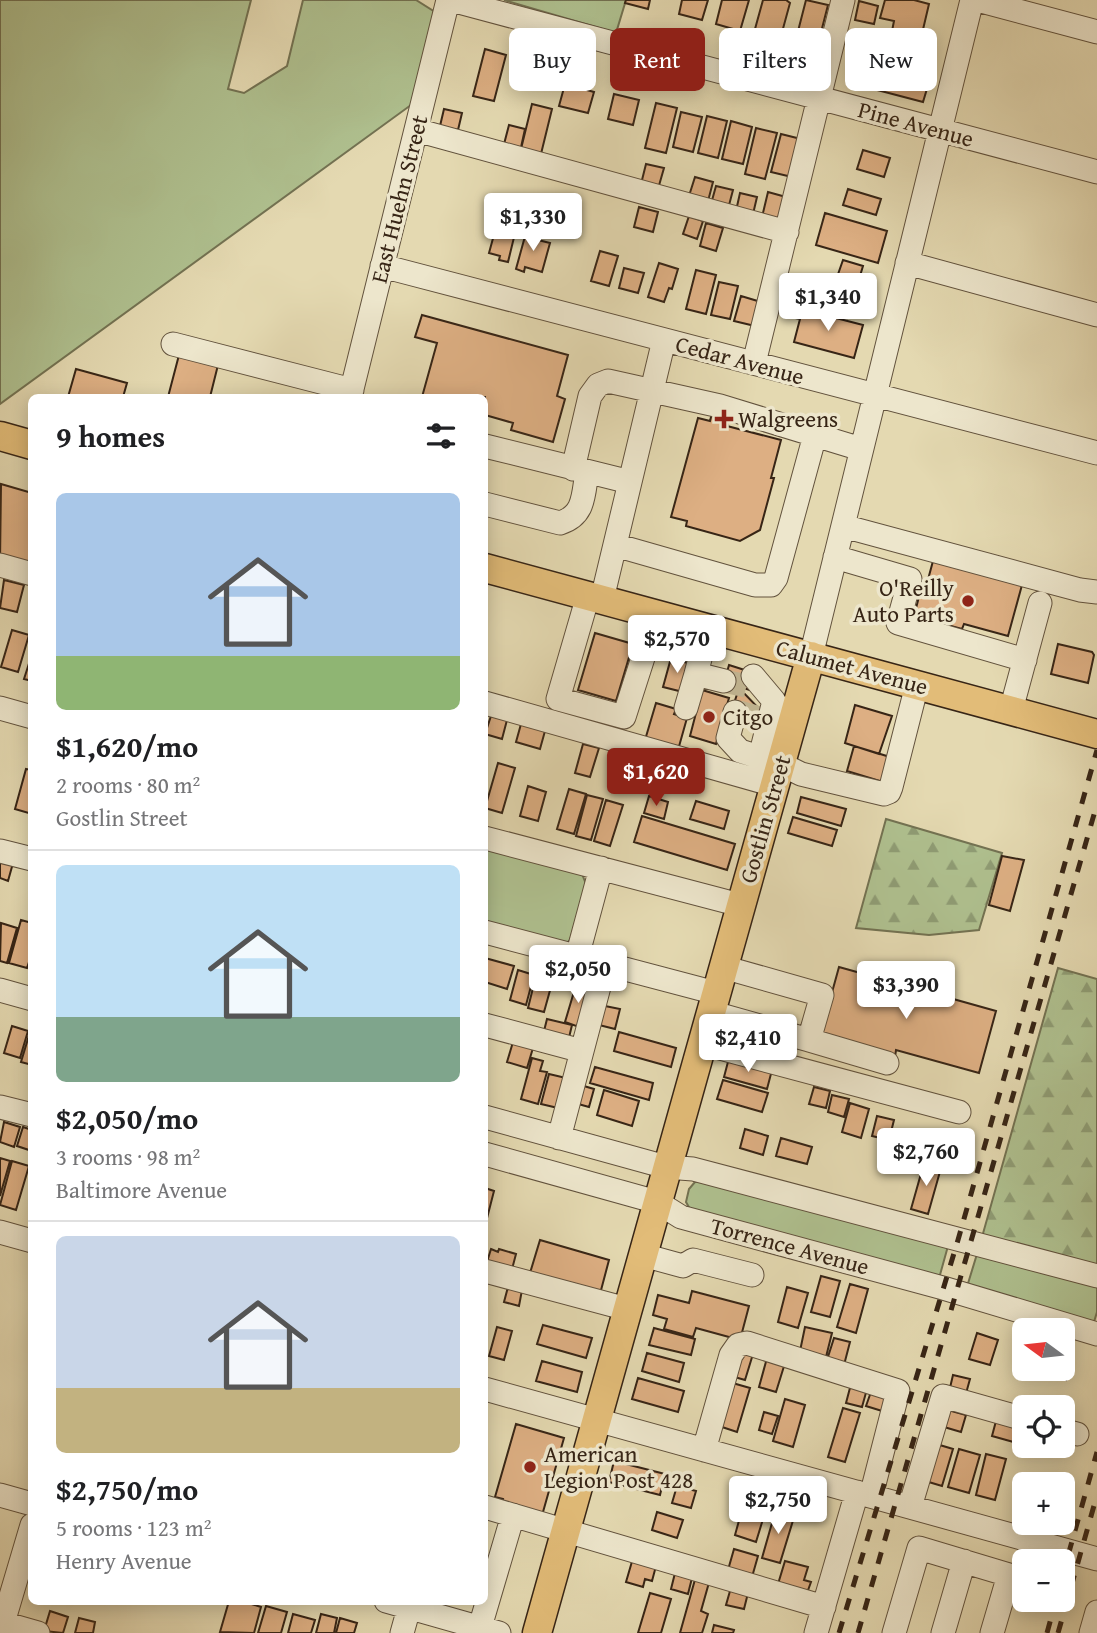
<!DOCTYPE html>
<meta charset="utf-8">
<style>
body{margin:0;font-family:"Gentium Book Plus",serif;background:#f6f6f6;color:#202124;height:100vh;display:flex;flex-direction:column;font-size:26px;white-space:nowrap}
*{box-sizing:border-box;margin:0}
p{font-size:23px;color:#757577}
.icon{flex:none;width:38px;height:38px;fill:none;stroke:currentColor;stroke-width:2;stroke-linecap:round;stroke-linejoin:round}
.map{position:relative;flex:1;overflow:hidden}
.details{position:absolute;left:28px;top:394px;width:460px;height:1211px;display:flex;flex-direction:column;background:#fff;border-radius:10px;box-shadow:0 4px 18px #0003}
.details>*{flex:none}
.hud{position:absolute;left:509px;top:28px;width:481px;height:63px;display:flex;gap:14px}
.needle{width:46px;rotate:285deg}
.controls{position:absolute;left:1012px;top:1318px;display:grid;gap:14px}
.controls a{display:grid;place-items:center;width:63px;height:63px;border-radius:10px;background:#fff;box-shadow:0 4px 18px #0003;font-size:35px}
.price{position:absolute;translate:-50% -60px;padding:0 16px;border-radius:7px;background:#fff;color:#222;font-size:23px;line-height:46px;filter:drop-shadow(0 2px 4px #0008)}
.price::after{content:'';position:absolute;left:50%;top:42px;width:21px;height:16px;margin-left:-10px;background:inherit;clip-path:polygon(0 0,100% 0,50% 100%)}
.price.selected{background:#8f2418;color:#fff}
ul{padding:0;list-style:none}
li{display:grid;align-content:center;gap:14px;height:371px;padding:0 28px}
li+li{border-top:2px solid #e0e0e0}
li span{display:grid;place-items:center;height:217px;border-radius:10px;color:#555}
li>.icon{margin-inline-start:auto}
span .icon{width:126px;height:126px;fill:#fffc;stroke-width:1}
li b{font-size:30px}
h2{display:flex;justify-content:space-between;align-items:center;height:84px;padding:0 28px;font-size:30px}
.chip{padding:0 24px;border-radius:10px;background:#fff;box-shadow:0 4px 18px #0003;font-size:24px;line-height:63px}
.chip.selected{background:#8f2418;color:#fff}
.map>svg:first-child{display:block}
.grass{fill:#afc08f;stroke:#737252;stroke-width:2}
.forest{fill:url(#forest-firs);stroke:#737252;stroke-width:2}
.building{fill:#ddaf83;stroke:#372516;stroke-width:2}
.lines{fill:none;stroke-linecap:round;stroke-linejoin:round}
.minor-tunnel{stroke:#c1b592;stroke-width:23;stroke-dasharray:23 11;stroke-linecap:butt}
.minor-casing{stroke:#62523d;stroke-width:25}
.major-casing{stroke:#372516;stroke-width:31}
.minor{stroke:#ede6cc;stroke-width:23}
.major{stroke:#e2bc78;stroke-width:28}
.rail{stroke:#372516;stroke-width:5;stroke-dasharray:12 12;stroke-linecap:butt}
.poi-dot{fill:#8f2418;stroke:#ede6cc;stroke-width:2.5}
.labels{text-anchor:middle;stroke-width:7;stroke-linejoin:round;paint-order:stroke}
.street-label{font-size:23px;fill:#372516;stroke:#ede6cc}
.poi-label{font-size:23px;fill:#372516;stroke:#ede6cc;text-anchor:start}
</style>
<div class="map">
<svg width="1097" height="1633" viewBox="0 0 1097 1633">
<defs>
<pattern id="forest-firs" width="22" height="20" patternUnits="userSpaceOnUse" patternTransform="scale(1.75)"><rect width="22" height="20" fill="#afc08f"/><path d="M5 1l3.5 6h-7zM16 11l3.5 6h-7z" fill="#8f9c74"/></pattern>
</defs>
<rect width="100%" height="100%" fill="#e4d9b1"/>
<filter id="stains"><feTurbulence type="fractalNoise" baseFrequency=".00286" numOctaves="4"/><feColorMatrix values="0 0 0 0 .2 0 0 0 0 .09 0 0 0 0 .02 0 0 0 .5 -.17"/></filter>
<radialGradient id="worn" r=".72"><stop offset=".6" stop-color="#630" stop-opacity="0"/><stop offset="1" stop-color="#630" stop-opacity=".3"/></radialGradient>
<path class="grass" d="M0,0H251L228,89L244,93L287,66L303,0H416L435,12L411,105L0,404Z
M504,0H626L616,33Z
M485,848L582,874L586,884L570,940L567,943L485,923Z
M705,1180L948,1246L938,1282L690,1209L686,1202L689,1189L695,1182Z
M977,1254L1097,1286V1312L1093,1325L966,1290Z"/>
<path class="forest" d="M886,819L1002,853L979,930L929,935L856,928Z
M1058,968L1097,979V1270L982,1237Z"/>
<path class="building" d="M626,0H650L648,9L625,3Z
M682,0H708L702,20L679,14Z
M722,0H749L740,31L716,24Z
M763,0H786L790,3L781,36L755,29Z
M806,0L828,5L818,44L796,39Z
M885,0H914L929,4L921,38L892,31L894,21L880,18Z
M859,1L878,6L874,24L855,20Z
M485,49L506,55L494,101L473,96Z
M868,66L929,82L923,102L862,86Z
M565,84L594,92L588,113L559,106Z
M614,94L639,100L633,125L608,119Z
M656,103L677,108L666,153L645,148Z
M532,104L552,109L540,158L520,153Z
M444,109L462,113L458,130L440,126Z
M681,112L702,117L693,152L673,147Z
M707,116L727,121L718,158L698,153Z
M731,121L752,127L743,164L722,159Z
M509,125L525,129L520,152L503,148Z
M756,128L777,133L765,179L745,174Z
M781,134L801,139L792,177L771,172Z
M863,150L890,158L884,177L857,169Z
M646,164L664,168L658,189L641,184Z
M695,177L713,182L707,205L688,199Z
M716,186L733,190L728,209L711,204Z
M848,189L881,199L876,215L843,205Z
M768,192L786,197L780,222L762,217Z
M740,193L757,197L753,214L736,211Z
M639,207L658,212L653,232L634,227Z
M825,213L887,231L878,263L816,245Z
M689,216L703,221L697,239L683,234Z
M498,220L517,225L508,262L499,260L500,256L489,253Z
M706,223L723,228L716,251L700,246Z
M527,229L539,233L538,240L550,243L542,272L525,267L524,272L516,269Z
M600,251L618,256L609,286L591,281Z
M843,260L863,266L857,286L836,280Z
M659,263L678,269L672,289L669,288L664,302L648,297Z
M624,268L644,273L638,293L619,288Z
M696,270L716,275L706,314L686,309Z
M719,282L738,286L730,319L711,315Z
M823,290L853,300L847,318L817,309Z
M741,296L761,302L755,326L734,321Z
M797,308L863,325L854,358L794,342L800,319L795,318Z
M422,315L568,355L557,396L565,399L553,442L511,430L513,423L485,415V397H422L437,343L415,337Z
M179,355L218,365L210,397H168Z
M76,369L127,383L123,397H68Z
M713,409L730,414L727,426L781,440L771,478H774L760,530L740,541L686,526L687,521L671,517L698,418L710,421Z
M1,484L32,493V572L0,563Z
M933,561L1022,585L1008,636L964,624L962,629L914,616L922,585L926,587Z
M4,580L24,585L17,612L0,608Z
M12,630L29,635L18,672L1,667Z
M595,633L633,644L616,701L578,690Z
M1058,644L1092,652L1094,655L1088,683L1051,674Z
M32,654V681L24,679Z
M671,658L691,664L683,692L663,687Z
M729,665L754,673L750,690L724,683Z
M739,688L768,718L760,738L732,710Z
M702,690L729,698L716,744L690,736Z
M656,703L676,709L674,714L687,718L678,750L645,740Z
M855,705L892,716L879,754L845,743Z
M491,716L507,720L502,739L485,734Z
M521,724L545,731L540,749L516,742Z
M583,744L599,748L590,777L575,773Z
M854,746L890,757L883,782L847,771Z
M498,763L515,768L502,813L485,808Z
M26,769L32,770V814L15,809Z
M528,786L546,792L538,821L520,816Z
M569,789L586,794L574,834L557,829Z
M587,795L603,799L591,840L576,836Z
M649,796L668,802L664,819L644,813Z
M801,797L846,809L841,826L797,813Z
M606,800L623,805L610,846L594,841Z
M696,801L729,811L724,829L690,819Z
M642,816L735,844L727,870L634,842Z
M793,817L837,830L832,846L788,833Z
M1002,856L1024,860L1010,911L989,905Z
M0,861L13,863L8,881L0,878Z
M21,920L32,923V953L27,968L9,963Z
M1,923L17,928L7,963L0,961Z
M485,958L514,966L507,989L485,982Z
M839,967L996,1011L979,1073L896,1050L895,1057L820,1036Z
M518,970L534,975L526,1005L510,1000Z
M537,972L554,976L544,1012L528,1008Z
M576,985L592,989L579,1027L565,1022Z
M600,1005L620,1009L615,1029L595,1024Z
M547,1019L572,1025L567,1046L542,1039Z
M12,1026L28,1031L20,1058L4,1053Z
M30,1032H32V1065L21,1062Z
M619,1032L676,1048L671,1067L614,1051Z
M513,1042L533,1048L527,1068L507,1062Z
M532,1058L543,1061L540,1071L547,1072L538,1104L521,1099Z
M729,1058L772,1070L767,1089L724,1077Z
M595,1067L653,1083L649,1100L590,1083Z
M549,1074L566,1078L558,1108L541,1104Z
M723,1080L768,1093L762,1112L717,1099Z
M577,1084L594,1089L589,1107L571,1102Z
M814,1087L830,1091L826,1108L809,1104Z
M604,1090L639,1101L632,1126L597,1115Z
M832,1095L849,1099L844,1117L828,1112Z
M850,1103L869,1109L861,1138L842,1132Z
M877,1116L894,1120L889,1140L872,1136Z
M4,1122L20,1127L14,1147L0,1142Z
M23,1127L32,1130V1151L17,1146Z
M745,1129L768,1136L763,1155L740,1148Z
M781,1138L812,1147L807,1164L776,1156Z
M0,1158L10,1161L0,1196Z
M12,1161L29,1166L16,1210L0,1205Z
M924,1163L941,1168L928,1214L911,1209Z
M485,1188L494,1191L485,1226Z
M540,1240L609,1260L600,1294L530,1273Z
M491,1249L498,1252L499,1249L516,1254L511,1273L486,1265Z
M821,1276L840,1281L830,1317L811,1312Z
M850,1284L868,1289L856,1333L837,1327Z
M508,1287L522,1290L519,1306L504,1302Z
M787,1287L808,1293L798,1328L778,1322Z
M692,1291L749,1306L740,1340L696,1328L693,1337L664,1329L667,1319L653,1315L658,1295L689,1303Z
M543,1325L592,1338L586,1358L537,1344Z
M497,1327L512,1331L504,1360L489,1356Z
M805,1327L832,1333L826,1357L800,1351Z
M654,1328L695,1339L691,1355L649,1345Z
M977,1333L998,1340L990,1365L969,1359Z
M834,1338L850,1342L844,1365L827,1360Z
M739,1350L753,1354L745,1380L731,1376Z
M647,1353L684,1363L679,1382L642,1371Z
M767,1358L785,1363L776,1392L759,1387Z
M1062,1358L1072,1361L1066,1380L1046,1374L1047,1368H1062Z
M542,1361L582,1372L577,1392L536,1381Z
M953,1375L970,1379L965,1397L949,1392Z
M638,1378L684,1391L678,1412L632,1399Z
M729,1382L750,1388L737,1432L716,1425Z
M851,1384L867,1389L862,1407L846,1403Z
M872,1389L887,1393L882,1411L866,1406Z
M785,1399L805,1405L793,1447L773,1441Z
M843,1408L860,1413L845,1462L828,1457Z
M948,1410L966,1415L961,1432L944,1427Z
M764,1412L778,1416L772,1434L759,1430Z
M996,1421L1022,1428L1017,1443L992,1436Z
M516,1424L564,1438L541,1519L501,1508L503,1499L495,1497Z
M933,1443L953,1449L942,1486L922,1480Z
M959,1449L980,1455L969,1493L948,1487Z
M986,1454L1006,1459L995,1500L976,1495Z
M614,1461L665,1474L660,1495L609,1482Z
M1024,1481L1035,1484H1024V1504L1018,1502Z
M677,1486L696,1491L691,1508L672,1503Z
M745,1499L767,1506L756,1542L735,1535Z
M776,1509L795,1514L780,1563L762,1558Z
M657,1512L683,1520L677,1538L652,1530Z
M734,1549L758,1556L752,1577L728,1570Z
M633,1558L656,1566L652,1581L645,1579L643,1587L626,1582Z
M785,1561L808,1567L804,1580L811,1582L807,1593L778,1584Z
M676,1569L693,1574L688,1594L671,1589Z
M696,1576L710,1579L701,1611L708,1614L702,1633H680Z
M732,1584L749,1589L744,1609L726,1605Z
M650,1593L671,1599L661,1633H638Z
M229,1601H242L261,1607L254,1633L220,1632Z
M266,1606L287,1612L281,1633H258Z
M50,1611L68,1617L63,1633L44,1631Z
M293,1614L315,1620L311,1633H288Z
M321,1614L337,1618L334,1633H316Z
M79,1618L95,1622L93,1633H75Z
M340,1618L357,1623L354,1633H336Z
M714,1625L734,1630L733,1633H712Z"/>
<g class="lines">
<path class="minor-tunnel" d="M724,681L751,687
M747,725L753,704"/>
<defs>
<path id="minor" d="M451,0L1097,172
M977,0L1097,32
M416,130L787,232
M907,263L1097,315
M382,266L1097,453
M173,344L352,390
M754,363L843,0
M350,397L448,0
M485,446L630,482
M573,469L590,396L598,385L608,381L720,406L861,449
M485,504L560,523C585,515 583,495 587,472
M843,526L1080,590L1097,592
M615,545L755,585H771L776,578L815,435
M835,557L910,579L898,623L1025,660
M0,565L32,574
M588,596L558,699L624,717L657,614
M602,599L664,340
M811,656L972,0
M696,674L708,628
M753,676L774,701L760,757
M485,703L774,785
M0,708L32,717
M686,708L696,674L724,681
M1011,710L1040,603
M735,712L728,738L740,751L781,764L801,774L884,794L889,792L891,787L917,685
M485,838L740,905
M0,851L32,859
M485,932L716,993
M577,957L601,868
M0,990L32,999
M710,1012L809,1040L822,995L723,967
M485,1025L582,1051
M809,1040L887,1063
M701,1043L959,1112
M0,1107L32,1115
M485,1117L666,1167L693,1169L1097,1276
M559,1138L605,964
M485,1154L657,1202L681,1217L943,1288L1097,1334
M0,1232L32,1241
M643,1255L683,1266L693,1260L752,1275
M485,1271L627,1309
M485,1389L1097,1559
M1062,1430L1077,1434
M704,1450L731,1355L738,1345L747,1343L898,1391L871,1496
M0,1495L32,1504
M485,1507L824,1607
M910,1507L943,1396L1024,1419
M386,1601L499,1633
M3,1623L38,1633
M480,1627L513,1515
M0,1633L32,1525
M402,1633L409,1608
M816,1633L857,1492
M894,1633L919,1548L1009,1575L992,1633
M943,1633L964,1561
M1091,1633L1097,1612"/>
<path id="major" d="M0,436L32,445
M485,568L1097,734
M537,1633L811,656"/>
</defs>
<use href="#minor" class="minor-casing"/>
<use href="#major" class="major-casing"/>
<use href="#minor" class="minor"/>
<use href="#major" class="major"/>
<path class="rail" d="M1062,1577L1097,1452
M839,1633L958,1240L1097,750
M858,1633L1097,804
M1047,1633L1056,1600
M1058,1633L1097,1495"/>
</g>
<g class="poi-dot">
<path d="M720.5 408.5h7v7h7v7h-7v7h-7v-7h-7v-7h7z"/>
<circle cx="968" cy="601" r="7"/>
<circle cx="709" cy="717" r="7"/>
<circle cx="530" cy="1467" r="7"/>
</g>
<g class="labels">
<g class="street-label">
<text transform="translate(916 124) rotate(15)" y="8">Pine Avenue</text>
<text transform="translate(399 199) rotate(-76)" y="8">East Huehn Street</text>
<text transform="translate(740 360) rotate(15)" y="8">Cedar Avenue</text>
<text transform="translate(852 667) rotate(15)" y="8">Calumet Avenue</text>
<text transform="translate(765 819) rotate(-74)" y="8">Gostlin Street</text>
<text transform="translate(790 1246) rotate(15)" y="8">Torrence Avenue</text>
</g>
<g class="poi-label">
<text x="738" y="427">Walgreens</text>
<text x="954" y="596" text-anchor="end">O'Reilly<tspan x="954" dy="26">Auto Parts</tspan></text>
<text x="723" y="725">Citgo</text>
<text x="544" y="1462">American<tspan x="544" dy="26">Legion Post 428</tspan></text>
</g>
</g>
<rect width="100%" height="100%" filter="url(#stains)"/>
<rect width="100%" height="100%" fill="url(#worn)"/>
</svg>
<div class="controls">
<a><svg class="needle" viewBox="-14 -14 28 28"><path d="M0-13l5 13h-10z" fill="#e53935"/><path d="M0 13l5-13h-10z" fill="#757577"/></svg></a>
<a><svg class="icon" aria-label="locate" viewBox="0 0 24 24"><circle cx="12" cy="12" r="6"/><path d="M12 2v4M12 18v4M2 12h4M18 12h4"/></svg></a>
<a>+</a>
<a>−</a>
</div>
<b class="price" style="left:533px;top:253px">$1,330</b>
<b class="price" style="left:828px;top:333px">$1,340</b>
<b class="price" style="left:677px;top:675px">$2,570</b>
<b class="price selected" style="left:656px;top:808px">$1,620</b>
<b class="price" style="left:578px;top:1005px">$2,050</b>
<b class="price" style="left:906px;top:1021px">$3,390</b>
<b class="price" style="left:748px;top:1074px">$2,410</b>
<b class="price" style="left:926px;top:1188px">$2,760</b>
<b class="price" style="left:778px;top:1536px">$2,750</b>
<div class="hud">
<a class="chip">Buy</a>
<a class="chip selected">Rent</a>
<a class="chip">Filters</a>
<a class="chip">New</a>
</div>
<section class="details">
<h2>9 homes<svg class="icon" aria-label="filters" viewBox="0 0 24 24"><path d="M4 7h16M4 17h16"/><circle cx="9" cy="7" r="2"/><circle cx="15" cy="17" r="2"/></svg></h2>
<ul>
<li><span style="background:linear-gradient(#a9c7e8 75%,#8fb573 0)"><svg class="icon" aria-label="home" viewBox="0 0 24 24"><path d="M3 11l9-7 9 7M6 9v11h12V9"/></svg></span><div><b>$1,620/mo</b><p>2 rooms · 80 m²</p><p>Gostlin Street</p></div></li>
<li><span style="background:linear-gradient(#bfe0f5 70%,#7fa58c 0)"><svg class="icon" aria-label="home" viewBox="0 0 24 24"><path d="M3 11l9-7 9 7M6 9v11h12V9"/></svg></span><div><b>$2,050/mo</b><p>3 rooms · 98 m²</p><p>Baltimore Avenue</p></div></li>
<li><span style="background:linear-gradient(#c9d6e8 70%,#c2b280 0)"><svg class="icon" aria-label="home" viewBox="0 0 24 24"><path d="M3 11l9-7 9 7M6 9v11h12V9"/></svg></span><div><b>$2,750/mo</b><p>5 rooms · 123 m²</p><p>Henry Avenue</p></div></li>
</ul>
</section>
</div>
